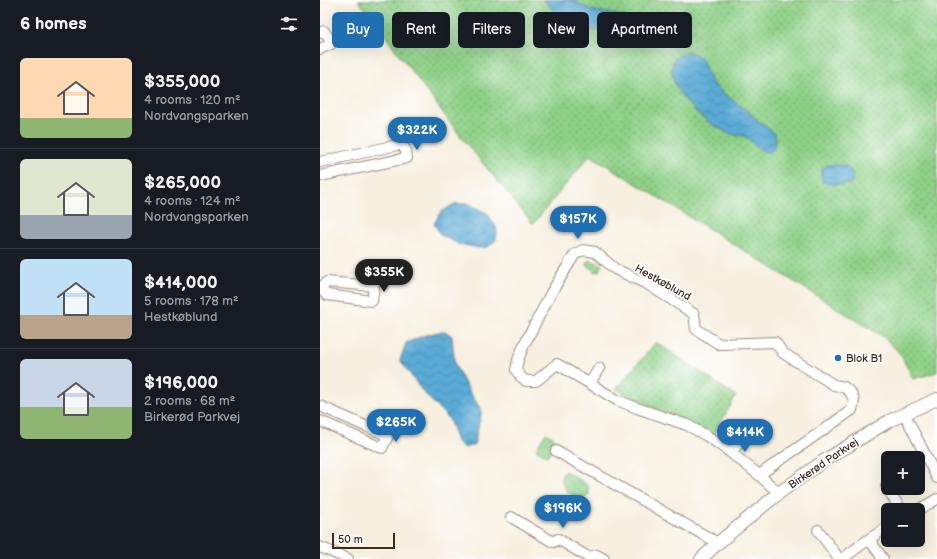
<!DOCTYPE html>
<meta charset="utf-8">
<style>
body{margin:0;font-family:"Balsamiq Sans",sans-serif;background:#20242c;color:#f1f3f6;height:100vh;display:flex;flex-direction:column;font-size:15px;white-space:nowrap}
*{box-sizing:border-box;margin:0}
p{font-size:13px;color:#9ea1a6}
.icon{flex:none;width:22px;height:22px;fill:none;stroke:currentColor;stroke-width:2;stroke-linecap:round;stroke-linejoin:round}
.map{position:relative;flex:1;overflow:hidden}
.details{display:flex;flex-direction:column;background:#171b24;width:320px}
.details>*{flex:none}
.hud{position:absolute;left:12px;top:12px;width:380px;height:36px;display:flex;gap:8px}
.tools{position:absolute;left:561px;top:451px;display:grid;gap:8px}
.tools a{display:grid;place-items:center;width:44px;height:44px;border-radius:6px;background:#171b24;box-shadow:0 4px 16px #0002;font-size:20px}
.scale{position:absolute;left:12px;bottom:10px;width:63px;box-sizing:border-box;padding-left:4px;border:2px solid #3b2a1e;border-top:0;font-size:11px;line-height:14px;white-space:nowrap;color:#3b2a1e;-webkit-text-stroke:3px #fff;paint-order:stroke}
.price{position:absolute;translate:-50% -34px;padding:0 9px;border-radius:14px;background:#1f6fb2;color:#fff;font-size:13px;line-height:26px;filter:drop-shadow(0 1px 2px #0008)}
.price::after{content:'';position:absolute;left:50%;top:24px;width:12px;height:9px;margin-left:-6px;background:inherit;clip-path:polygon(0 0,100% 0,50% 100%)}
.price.on{background:#222;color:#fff}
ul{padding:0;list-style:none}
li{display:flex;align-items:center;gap:12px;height:100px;padding:0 20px}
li+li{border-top:1px solid #363941}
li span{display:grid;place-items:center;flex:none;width:112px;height:80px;border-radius:6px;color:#555}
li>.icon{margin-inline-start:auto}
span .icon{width:48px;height:48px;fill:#fffc;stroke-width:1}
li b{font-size:17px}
h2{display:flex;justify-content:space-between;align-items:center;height:48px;padding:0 20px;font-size:17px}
.tag{padding:0 14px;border-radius:6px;background:#171b24;box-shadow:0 4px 16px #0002;font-size:14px;line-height:36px}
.tag.on{background:#1f6fb2;color:#fff}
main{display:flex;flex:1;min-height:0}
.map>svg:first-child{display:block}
.green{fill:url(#green-dots);stroke:#657e54}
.water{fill:url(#water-waves);stroke:#4a6a7a}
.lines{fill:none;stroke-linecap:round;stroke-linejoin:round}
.minor-casing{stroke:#998c7e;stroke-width:12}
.tertiary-casing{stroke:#998c7e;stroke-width:14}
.minor{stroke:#fff;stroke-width:10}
.tertiary{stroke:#fff;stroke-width:12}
.poi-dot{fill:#1f6fb2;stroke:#fff;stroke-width:1.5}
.labels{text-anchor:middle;stroke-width:3.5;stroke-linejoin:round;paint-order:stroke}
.street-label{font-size:11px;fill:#3b2a1e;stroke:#fff}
.poi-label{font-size:11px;fill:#3b2a1e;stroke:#fff;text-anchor:start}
</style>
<main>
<section class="details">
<h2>6 homes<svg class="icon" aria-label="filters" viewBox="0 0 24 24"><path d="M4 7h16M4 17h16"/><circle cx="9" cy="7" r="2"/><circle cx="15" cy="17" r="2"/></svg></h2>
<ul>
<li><span style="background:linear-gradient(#ffd9b3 75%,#8fb573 0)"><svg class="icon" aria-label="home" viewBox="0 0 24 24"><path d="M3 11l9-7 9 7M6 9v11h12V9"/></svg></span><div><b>$355,000</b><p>4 rooms · 120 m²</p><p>Nordvangsparken</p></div></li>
<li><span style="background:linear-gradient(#dfe7d0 70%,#9aa5b1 0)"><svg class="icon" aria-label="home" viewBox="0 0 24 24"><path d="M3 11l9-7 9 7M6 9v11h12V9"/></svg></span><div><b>$265,000</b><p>4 rooms · 124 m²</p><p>Nordvangsparken</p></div></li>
<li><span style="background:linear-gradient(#bfe0f5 70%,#b9a48a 0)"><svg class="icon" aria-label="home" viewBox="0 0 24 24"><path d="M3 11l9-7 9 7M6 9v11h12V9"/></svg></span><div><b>$414,000</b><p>5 rooms · 178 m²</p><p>Hestkøblund</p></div></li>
<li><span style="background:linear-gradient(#c9d6e8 60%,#8fb573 0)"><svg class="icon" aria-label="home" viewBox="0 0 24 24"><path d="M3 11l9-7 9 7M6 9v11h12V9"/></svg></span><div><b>$196,000</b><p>2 rooms · 68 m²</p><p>Birkerød Parkvej</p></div></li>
</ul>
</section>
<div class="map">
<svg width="617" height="559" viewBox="0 0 617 559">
<defs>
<pattern id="green-dots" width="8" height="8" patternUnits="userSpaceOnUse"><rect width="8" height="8" fill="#8fd189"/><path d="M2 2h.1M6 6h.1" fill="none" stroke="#76aa6f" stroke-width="1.8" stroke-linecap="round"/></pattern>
<pattern id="water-waves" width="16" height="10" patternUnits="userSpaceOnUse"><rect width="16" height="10" fill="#5aaad5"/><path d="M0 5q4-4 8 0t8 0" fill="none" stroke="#4c8bac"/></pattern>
</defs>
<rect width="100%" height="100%" fill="#fff"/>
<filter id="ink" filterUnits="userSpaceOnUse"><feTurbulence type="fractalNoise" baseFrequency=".025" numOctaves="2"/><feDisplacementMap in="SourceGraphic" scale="8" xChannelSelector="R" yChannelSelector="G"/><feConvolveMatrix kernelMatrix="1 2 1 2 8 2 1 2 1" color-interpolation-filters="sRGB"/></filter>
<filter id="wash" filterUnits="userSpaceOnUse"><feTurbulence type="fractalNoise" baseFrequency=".012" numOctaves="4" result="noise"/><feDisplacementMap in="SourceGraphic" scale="16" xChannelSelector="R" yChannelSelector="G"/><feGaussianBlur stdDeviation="0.9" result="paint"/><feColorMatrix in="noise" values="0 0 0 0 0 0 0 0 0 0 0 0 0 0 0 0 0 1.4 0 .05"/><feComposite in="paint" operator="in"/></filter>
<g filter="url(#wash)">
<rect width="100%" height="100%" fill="#f7efdf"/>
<path class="green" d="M38,0H617V372L593,379L581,355L565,338L270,155L213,224L142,138Z
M269,260L273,261L282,265L278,272L277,271L275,273L267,265L266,263Z
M336,342L416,396L402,420L396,429L395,437L296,389Z
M226,433L237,440L227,456L216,449Z
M245,471L262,481L268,486L269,494L264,499C248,496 245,492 241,477Z"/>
<path class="water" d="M224,0H252L271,10L305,16L309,19L311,23L309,27L284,31H275L266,28L256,25L242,17L235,12Z
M367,52C389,54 383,75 396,87C406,97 419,103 430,113C434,116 437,120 441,123C445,127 450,128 453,132C456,135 456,140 455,144C450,164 432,141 425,136C405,137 380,117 367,102C355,89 340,58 367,52Z
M508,165H517L527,166C533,173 534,174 531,183L529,184H512L503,182C500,174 499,169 508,165Z
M147,203L167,213L176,227L177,233L176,240L168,247L160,248L138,244L121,235L114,224L120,213L134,204Z
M118,332H127L132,336L135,365L149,391L162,411L154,445L144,448L137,442L129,419L103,392L80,360L86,343L102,336Z"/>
</g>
<g filter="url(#ink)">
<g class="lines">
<defs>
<path id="minor" d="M0,33L4,31L8,37L11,44L0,49
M0,162L82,144L86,151L87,158L0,176
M7,282L54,286L52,301L7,295L0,289Z
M270,383L279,368
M0,406L68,436L62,448L0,421
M584,413L617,478
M236,451L398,543
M410,452L425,438
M439,475L532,410L534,400L531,393L524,387L514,385L463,353L455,342L399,344L376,329L374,314L327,284L295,269L275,252L263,250L255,254L231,293L204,345L198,360L196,370L200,376L206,381H216L237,364L297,400L317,408L367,425L387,436L410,452L439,475L459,493
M566,486L581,510
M598,510L617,499
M191,517L233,542L238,539L268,557L277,555L284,559
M498,530L519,559
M549,539L563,559
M0,547L28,559
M522,559L549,539L568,527"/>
<path id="tertiary" d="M381,559L398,543L459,493L505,460L569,421L617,399"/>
</defs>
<use href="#minor" class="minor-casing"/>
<use href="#tertiary" class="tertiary-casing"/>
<use href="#minor" class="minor"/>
<use href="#tertiary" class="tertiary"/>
</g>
</g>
<circle class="poi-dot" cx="518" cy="358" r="4"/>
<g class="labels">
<g class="street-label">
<text transform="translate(343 282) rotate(29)" y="4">Hestkøblund</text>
<text transform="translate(503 463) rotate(-34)" y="4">Birkerød Parkvej</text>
</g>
<g class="poi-label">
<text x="526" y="362">Blok B1</text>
</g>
</g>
</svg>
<div class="tools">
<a>+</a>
<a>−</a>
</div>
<div class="scale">50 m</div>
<b class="price" style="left:97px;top:151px">$322K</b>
<b class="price" style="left:258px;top:240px">$157K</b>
<b class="price on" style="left:64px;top:293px">$355K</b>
<b class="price" style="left:76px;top:443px">$265K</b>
<b class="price" style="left:425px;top:453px">$414K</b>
<b class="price" style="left:243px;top:529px">$196K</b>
<div class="hud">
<a class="tag on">Buy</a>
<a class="tag">Rent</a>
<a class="tag">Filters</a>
<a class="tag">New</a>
<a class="tag">Apartment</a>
</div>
</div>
</main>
